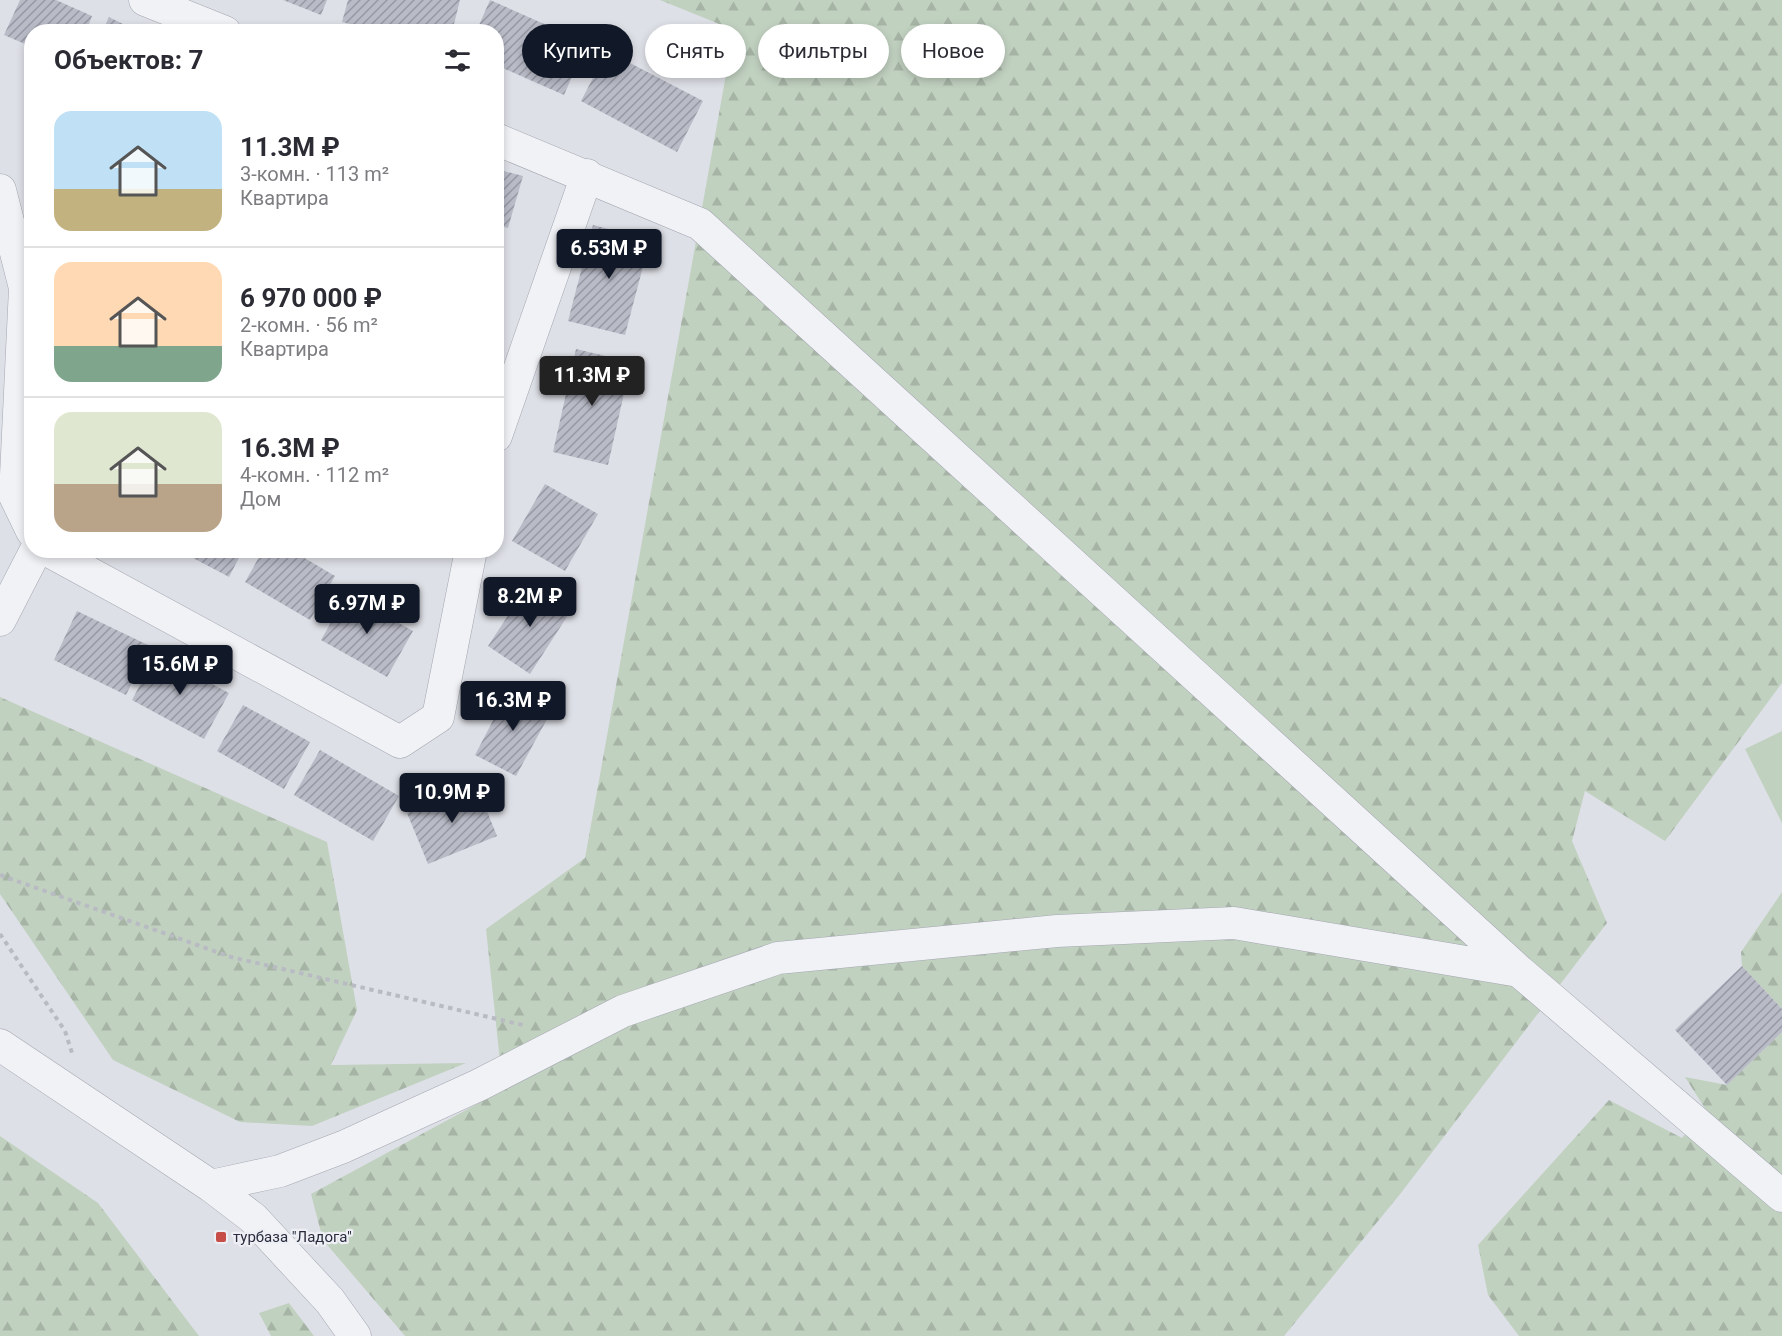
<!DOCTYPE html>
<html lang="ru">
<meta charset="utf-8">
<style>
body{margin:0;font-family:Roboto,sans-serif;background:#f2f2f3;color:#2b2b33;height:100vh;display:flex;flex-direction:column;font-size:22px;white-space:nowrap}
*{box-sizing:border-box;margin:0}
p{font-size:20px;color:#7c7c81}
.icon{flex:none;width:33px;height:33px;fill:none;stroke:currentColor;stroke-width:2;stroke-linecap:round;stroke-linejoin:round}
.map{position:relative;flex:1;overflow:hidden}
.sheet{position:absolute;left:24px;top:24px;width:480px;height:534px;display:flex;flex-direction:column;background:#fff;border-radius:24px;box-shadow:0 3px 9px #0003}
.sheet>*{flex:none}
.banner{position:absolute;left:522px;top:24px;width:570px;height:54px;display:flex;gap:12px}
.price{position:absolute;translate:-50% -51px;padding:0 14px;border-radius:6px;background:#111827;color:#fff;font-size:20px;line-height:39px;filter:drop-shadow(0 2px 3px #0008)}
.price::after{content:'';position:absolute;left:50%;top:36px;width:18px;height:14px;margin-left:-9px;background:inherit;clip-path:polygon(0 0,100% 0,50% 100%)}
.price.active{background:#222;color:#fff}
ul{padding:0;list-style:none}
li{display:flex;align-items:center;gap:18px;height:150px;padding:0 30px}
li+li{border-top:2px solid #e1e1e2}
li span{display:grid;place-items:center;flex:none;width:168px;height:120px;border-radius:18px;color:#555}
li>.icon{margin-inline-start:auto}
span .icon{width:72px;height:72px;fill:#fffc;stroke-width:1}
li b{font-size:26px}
h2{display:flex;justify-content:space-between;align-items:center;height:72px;padding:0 30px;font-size:26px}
.pill{padding:0 21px;border-radius:27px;background:#fff;box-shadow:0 3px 9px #0003;font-size:21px;line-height:54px}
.pill.active{background:#111827;color:#fff}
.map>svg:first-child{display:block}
.forest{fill:url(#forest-firs)}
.garden{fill:#c1d1c0}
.building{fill:url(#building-hatch)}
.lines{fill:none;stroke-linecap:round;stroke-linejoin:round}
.minor-casing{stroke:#a4a6b1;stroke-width:33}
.path{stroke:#b9bbc2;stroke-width:4;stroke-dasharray:4.5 4.5;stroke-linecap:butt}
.minor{stroke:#f1f2f6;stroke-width:32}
.poi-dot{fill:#c74e48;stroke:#eeeff5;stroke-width:2}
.labels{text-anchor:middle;stroke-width:4.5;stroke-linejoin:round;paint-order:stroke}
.poi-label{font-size:15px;fill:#282c3d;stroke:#eeeff5;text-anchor:start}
</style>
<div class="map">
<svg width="1782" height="1336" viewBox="0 0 1782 1336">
<defs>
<pattern id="forest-firs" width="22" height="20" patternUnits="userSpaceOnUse" patternTransform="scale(1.5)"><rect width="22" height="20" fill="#c1d1c0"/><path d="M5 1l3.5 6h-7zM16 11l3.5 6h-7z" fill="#a6b4a6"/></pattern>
<pattern id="building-hatch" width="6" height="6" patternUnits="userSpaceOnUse" patternTransform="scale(1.5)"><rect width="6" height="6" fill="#b9bbc7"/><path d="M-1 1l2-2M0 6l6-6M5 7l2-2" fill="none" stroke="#9698a3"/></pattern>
</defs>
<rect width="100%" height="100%" fill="#dee0e7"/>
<path class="forest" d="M660,0H1782V683L1665,841L1585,791L1572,841L1607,923L1401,1193L1284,1336H405L323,1240L311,1194L503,1090L486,929L585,858L734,30Z
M0,697L327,842L357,1010L331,1065L466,1063L312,1126L240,1122L113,1060L0,894Z
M1782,892V1009L1742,966L1741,952Z
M1782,1032V1336H1519L1488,1295L1478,1245L1609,1100L1682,1138L1706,1110L1685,1077L1727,1085Z
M0,1136L98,1203L199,1336H0Z
M289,1303L314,1336H271L259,1313Z"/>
<path class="garden" d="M1782,731V823L1745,749Z"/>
<path class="building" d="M20,0H56L92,16L86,32H32V47L4,35Z
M283,0H327L321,15Z
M348,0H460L452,32H380L342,22Z
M490,0L587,43L564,95L496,65V32H476Z
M109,17L139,32H102Z
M607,51L703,101L677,152L581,101Z
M496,169L523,176L508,228L496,225Z
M593,225L650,240L625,335L568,321Z
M576,349L631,362L608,465L553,452Z
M545,484L598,514L565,571L512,541Z
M178,550H243L229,577Z
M263,550H291L335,576L310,620L245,582Z
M530,582L572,609L530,674L488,646Z
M347,594L413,631L387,677L321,640Z
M77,611L150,646L126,695L54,660Z
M156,654L229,693L204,739L132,700Z
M510,688L552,710L516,776L475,755Z
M243,705L310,742L284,789L217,751Z
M320,750L399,796L373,841L294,795Z
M476,784L497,836L428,864L407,813Z
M1742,966L1782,1009V1032L1727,1085L1675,1030Z"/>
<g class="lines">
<defs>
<path id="minor" d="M145,0L225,32
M496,139L700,224L1519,971
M0,190L25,288L15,496L32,531
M496,436L587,175
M47,550L400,742L438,717L471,550
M0,620L36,550
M0,1045L211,1186L253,1218L330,1301L355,1336
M211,1186L280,1171L343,1147L479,1085L623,1011L778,958L1057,931L1234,923L1519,971L1782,1196"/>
</defs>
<use href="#minor" class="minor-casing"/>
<path class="path" d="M0,875L231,957L523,1025
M0,934L65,1031L72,1053"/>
<use href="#minor" class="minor"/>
</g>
<rect class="poi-dot" x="215" y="1231" width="12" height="12" rx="3"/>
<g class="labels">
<g class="poi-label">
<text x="233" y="1242">турбаза "Ладога"</text>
</g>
</g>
</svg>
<b class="price" style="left:609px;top:280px">6.53M ₽</b>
<b class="price active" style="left:592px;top:407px">11.3M ₽</b>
<b class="price" style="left:530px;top:628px">8.2M ₽</b>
<b class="price" style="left:367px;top:635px">6.97M ₽</b>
<b class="price" style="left:180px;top:696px">15.6M ₽</b>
<b class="price" style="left:513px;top:732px">16.3M ₽</b>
<b class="price" style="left:452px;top:824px">10.9M ₽</b>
<div class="banner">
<a class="pill active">Купить</a>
<a class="pill">Снять</a>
<a class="pill">Фильтры</a>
<a class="pill">Новое</a>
</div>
<section class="sheet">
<h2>Объектов: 7<svg class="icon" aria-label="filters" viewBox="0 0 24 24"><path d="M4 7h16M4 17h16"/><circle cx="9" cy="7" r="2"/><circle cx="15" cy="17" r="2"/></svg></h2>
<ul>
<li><span style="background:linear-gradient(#bfe0f5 65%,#c2b280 0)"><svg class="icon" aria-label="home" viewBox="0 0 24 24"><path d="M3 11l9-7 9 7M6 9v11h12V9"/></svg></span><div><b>11.3M ₽</b><p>3-комн. · 113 m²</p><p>Квартира</p></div></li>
<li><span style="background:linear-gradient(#ffd9b3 70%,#7fa58c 0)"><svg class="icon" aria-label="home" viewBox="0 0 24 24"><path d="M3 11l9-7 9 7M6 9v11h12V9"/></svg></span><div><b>6 970 000 ₽</b><p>2-комн. · 56 m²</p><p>Квартира</p></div></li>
<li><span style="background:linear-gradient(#dfe7d0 60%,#b9a48a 0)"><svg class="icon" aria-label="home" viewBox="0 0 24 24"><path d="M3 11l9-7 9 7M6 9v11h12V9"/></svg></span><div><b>16.3M ₽</b><p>4-комн. · 112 m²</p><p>Дом</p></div></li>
</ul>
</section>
</div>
